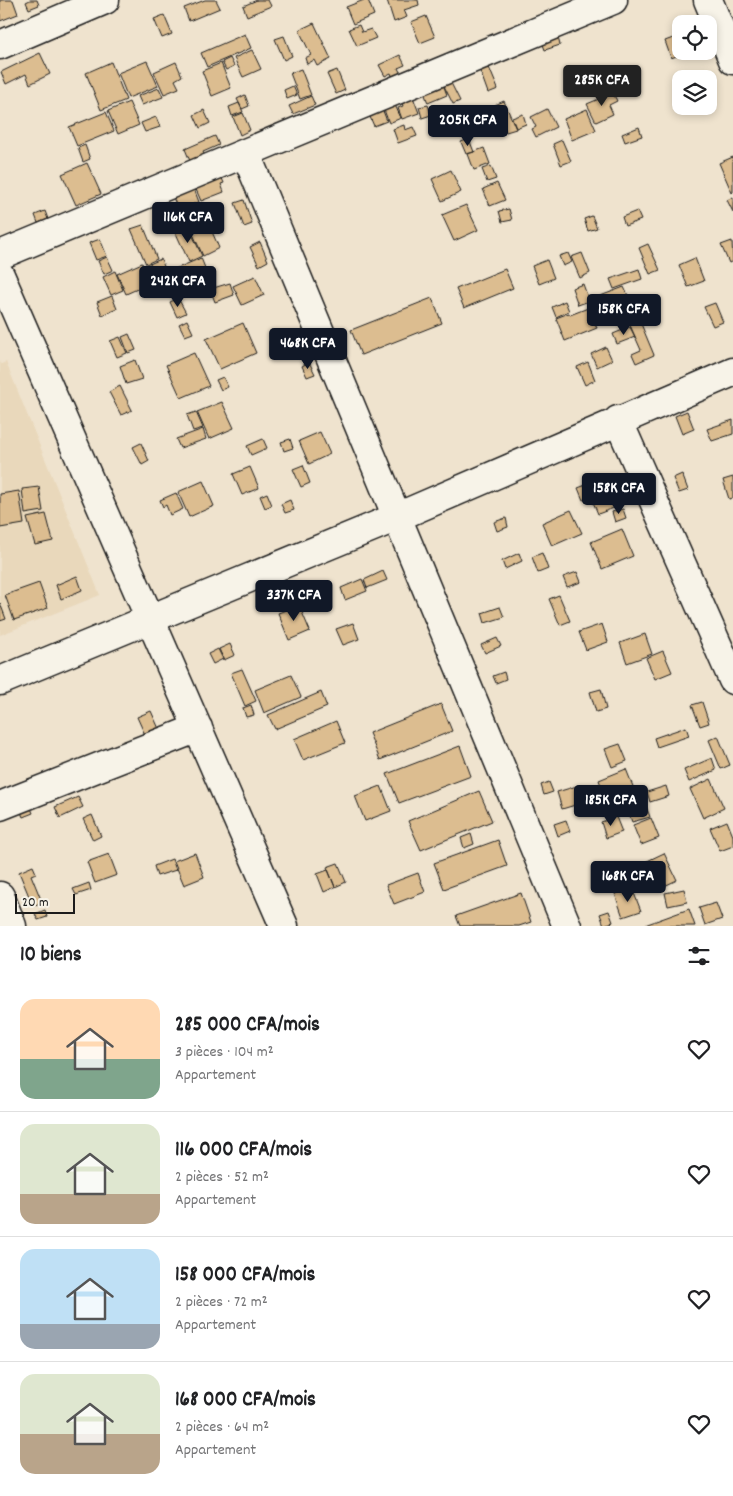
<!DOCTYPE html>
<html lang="fr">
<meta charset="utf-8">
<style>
body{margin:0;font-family:Dekko,sans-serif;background:#f2f2f2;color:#202124;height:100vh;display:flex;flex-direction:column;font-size:19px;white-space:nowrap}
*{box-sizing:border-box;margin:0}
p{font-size:16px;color:#757577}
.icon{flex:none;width:28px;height:28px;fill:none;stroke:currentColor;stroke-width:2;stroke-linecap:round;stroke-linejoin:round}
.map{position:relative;height:926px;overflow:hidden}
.drawer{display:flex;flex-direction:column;background:#fff;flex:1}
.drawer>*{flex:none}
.fabs{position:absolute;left:672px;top:15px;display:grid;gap:10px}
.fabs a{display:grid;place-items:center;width:45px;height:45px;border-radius:10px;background:#fff;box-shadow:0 2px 8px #0003;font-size:25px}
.scale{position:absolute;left:15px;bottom:12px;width:60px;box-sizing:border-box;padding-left:5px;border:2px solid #1c1c1c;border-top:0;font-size:14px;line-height:18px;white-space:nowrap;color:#1c1c1c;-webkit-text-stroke:4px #f7f3e8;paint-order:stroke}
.price{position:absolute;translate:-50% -42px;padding:0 11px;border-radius:5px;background:#111827;color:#fff;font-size:16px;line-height:32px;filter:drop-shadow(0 1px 2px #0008)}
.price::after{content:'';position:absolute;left:50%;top:30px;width:15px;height:11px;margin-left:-8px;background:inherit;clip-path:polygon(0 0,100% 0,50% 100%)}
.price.current{background:#222;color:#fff}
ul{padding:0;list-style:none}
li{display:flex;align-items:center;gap:15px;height:125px;padding:0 20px}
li+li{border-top:1px solid #e0e0e0}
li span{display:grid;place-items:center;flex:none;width:140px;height:100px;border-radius:15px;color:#555}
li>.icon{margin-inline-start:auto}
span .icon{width:60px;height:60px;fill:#fffc;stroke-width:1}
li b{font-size:21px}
h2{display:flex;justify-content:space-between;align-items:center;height:60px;padding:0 20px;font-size:21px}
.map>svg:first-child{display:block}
.built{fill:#e9d8bb}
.building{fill:#dcbd90;stroke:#1c1c1c}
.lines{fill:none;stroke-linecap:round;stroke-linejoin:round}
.minor-casing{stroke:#1c1c1c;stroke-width:31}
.minor{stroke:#f7f3e8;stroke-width:28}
</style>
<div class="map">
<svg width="733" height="926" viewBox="0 0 733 926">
<rect width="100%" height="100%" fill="#efe3ce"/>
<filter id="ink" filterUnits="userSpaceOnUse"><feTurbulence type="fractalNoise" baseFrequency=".02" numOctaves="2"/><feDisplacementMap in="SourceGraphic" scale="10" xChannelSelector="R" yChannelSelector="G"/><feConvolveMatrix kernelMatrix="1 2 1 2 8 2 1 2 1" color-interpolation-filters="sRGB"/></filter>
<g filter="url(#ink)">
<path class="built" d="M0,361L1,364L6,362L100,595L0,635Z"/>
<path class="building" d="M0,0H13L18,14L0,21Z
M30,0H37L39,5L29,9L26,2Z
M205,0H216L220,8L189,21L184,8Z
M257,0H268L271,6L247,16L243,6Z
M364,0H368L374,15L353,24L346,7Z
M387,0H418L419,5L404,10L407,17L394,22Z
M164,15L172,34L162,38L154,19Z
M426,16L435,37L420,43L411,22Z
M314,23L331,59L317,66L314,60L307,64L305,58L311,55L299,30Z
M359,25L362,32L371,29L376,38L357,46L349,29Z
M245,34L251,48L207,67L201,53Z
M557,34L560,45L545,50L541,39Z
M681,35V51L688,52L671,58L665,41Z
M284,36L292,56L284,60L275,39Z
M252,50L261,69L243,77L234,58Z
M40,53L50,74L30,84L26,74L6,84L1,72Z
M400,55L405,65L398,68L401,74L393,78L391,73L385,76L379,65Z
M230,58L234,66L226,70L222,62Z
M147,61L158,86L128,98L118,73Z
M111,62L126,100L101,110L86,73Z
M176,62L182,76L175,80L179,88L164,94L154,72Z
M221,63L231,88L212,96L202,71Z
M488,65L498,89L488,93L479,68Z
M301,69L311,95L300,99L290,73Z
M337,70L345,90L336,94L327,74Z
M450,81L460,101L453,104L443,84Z
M443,84L447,95L428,103L424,92Z
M293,86L297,95L287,99L284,90Z
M159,88L163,97L142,105L138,96Z
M613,93L617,101L609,105L613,114L596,122L587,104Z
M245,95L249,106L242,109L237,99Z
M311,96L315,105L293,114L289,106Z
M413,97L419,113L402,119L398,108L403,106L401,101Z
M504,101L516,129L506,132L495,105Z
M129,102L139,125L118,134L108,111Z
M239,103L243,112L232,116L229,107Z
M395,105L401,118L389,123L384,110Z
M428,105L431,115L422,118L419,107Z
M547,109L556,127L536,137L532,129L536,127L531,117Z
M587,109L596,130L572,140L564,119Z
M204,110L210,123L200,128L194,115Z
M383,111L387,121L374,126L370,117Z
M106,112L114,131L77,146L69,127Z
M243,113L250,130L240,135L233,117Z
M523,114L526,124L516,128L512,118Z
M156,117L160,127L145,132L141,123Z
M404,125L405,130L413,127L417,136L398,143L393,129Z
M639,127L642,136L625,142L622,134Z
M215,136L219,145L203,152L206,158L195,164L193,159L190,161L185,149Z
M469,139L474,152L466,154L461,142Z
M562,140L571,161L561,165L553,144Z
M85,145L90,159L83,162L78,148Z
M484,148L490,164L474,170L468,154Z
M733,157V192L732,193L719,163Z
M87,163L101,194L76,205L62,174Z
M491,166L496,179L487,182L482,169Z
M451,170L461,192L442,201L432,179Z
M221,176L224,183L221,184L224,192L201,201L195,187Z
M497,183L505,200L490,206L483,189Z
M194,189L199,202L178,210L173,197Z
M733,197V212L727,200Z
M244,200L252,224L244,227L235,203Z
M466,205L478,230L454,241L442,215Z
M509,209L512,220L502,222L499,211Z
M45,211L48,219L38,223L35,215Z
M637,211L641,220L625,226L622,217Z
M592,216L597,228L588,231L584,219Z
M143,225L157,259L146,264L131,229Z
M188,225L202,256L189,262L175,231Z
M210,227L219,248L203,256L193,234Z
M100,239L107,256L96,260L89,243Z
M732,241L733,261L729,263L721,245Z
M260,242L268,261L259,266L250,247Z
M648,244L660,270L650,274L639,248Z
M568,253L572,262L563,266L559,256Z
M582,253L590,273L580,278L571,257Z
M107,257L113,270L104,274L98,261Z
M201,258L205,268L172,281L168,272Z
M695,258L704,281L688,287L679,265Z
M161,259L167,274L151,281L145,266Z
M547,260L554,278L539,284L532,266Z
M142,263L151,283L126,294L117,274Z
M505,269L513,288L464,308L456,289Z
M639,269L642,279L614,289L610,279Z
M115,271L123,290L111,295L103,277Z
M255,276L264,295L242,305L233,286Z
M230,283L234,295L215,302L210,289Z
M583,284L589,301L578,305L572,288Z
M624,287L630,300L596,314L590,300Z
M112,296L117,309L102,315L97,302Z
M178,298L186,313L177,317L170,302Z
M432,298L442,323L361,355L351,330Z
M565,301L569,311L556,317L552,307Z
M715,303L723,322L713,326L704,307Z
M588,308L597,328L565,341L556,318L569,313L570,315Z
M639,319L654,355L636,363L632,354L641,350L629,323Z
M187,320L193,333L185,336L179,324Z
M243,323L256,353L220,369L206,339Z
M630,327L635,337L617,344L613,334Z
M129,334L136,350L128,353L122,337Z
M120,337L127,353L117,357L110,341Z
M606,347L612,360L597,367L591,354Z
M194,353L209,386L181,398L166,365Z
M135,360L142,379L126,384L120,366Z
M309,362L315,374L307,377L302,366Z
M588,362L595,380L585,385L577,367Z
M223,377L228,387L221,390L216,380Z
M120,386L132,410L121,415L109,392Z
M222,402L234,428L209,439L197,412Z
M687,411L694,429L682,434L675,416Z
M196,412L203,428L193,431L187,415Z
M733,420V434L712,441L707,429Z
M203,429L206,439L180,448L176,439Z
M320,432L330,454L309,464L299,441Z
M263,439L267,448L251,455L247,446Z
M290,439L293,448L284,451L281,442Z
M141,443L149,461L142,465L133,447Z
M303,465L310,483L301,487L293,469Z
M250,467L259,488L242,495L233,474Z
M682,474L688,490L679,493L673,478Z
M607,477L619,506L598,514L591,497L583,500L578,488Z
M733,477V498L729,499L723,480Z
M203,481L214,506L189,517L178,492Z
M39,487L43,511L25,514L22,489Z
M19,491L24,524L0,528V494Z
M176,493L183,509L170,515L166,505L163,507L160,500Z
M267,493L272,505L265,508L260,496Z
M290,500L294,510L285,513L281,504Z
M623,509L626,518L615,522L612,512Z
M571,510L582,533L552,546L542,523Z
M46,514L53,541L35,545L27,518Z
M506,518L508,527L497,531L494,522Z
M622,529L633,556L602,569L591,542Z
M519,553L522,561L505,569L502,561Z
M542,553L548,569L538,573L532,557Z
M383,571L387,580L367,588L364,580Z
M577,572L581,582L567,587L563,577Z
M77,576L82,590L61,599L56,585Z
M362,579L367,591L345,600L341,588Z
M39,583L48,608L14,620L5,595Z
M559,595L570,621L560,625L549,599Z
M0,603L6,619L0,621Z
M299,605L310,631L289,640L278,613Z
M500,607L504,617L485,623L482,613Z
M353,623L359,639L343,645L336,629Z
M602,624L608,642L586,650L579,632Z
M645,634L652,654L627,663L620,643Z
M497,638L501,646L485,653L481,645Z
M230,644L235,655L224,660L219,649Z
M218,649L223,659L213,664L208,654Z
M663,651L672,672L655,679L646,658Z
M242,669L256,701L245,706L231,673Z
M504,672L506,679L496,683L493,676Z
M291,675L301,697L264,713L255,690Z
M601,689L606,709L596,712L590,692Z
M321,692L327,707L275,729L268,715Z
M702,702L709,723L700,726L692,705Z
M441,704L452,731L380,760L369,733Z
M251,705L254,715L246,717L243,708Z
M151,711L160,731L146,737L137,717Z
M336,721L345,743L303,760L294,739Z
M686,727L689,736L657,747L654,738Z
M718,736L730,765L721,769L709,740Z
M620,744L627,761L612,767L605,749Z
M460,746L471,776L399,803L387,774Z
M712,758L716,770L689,782L684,770Z
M626,769L636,794L608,804L599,780Z
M711,779L724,808L703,818L690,789Z
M549,782L553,792L544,795L541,785Z
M381,786L391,811L365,821L355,796Z
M577,786L582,803L562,809L557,792Z
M666,786L669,796L650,802L647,792Z
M479,791L492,821L421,850L408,821Z
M643,794L646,803L634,808L631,798Z
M78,797L83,807L60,818L55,807Z
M30,806L33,813L23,817L20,810Z
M646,806L650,817L632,822L628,811Z
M92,815L101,836L93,840L83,819Z
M616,817L622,832L606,838L601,822Z
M651,818L659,838L641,845L633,825Z
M566,820L570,831L558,836L554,824Z
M727,821L733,836V846L720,851L710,828Z
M471,834L474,844L464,848L461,838Z
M498,840L507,866L444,889L434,863Z
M195,853L204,877L184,885L174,861Z
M664,853L677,880L654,891L641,864Z
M109,854L117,875L95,883L87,862Z
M172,859L176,870L157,876L154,866Z
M338,863L346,882L335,887L327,867Z
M33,866L36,873L31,875L42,902L33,906L19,872Z
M328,870L335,887L324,892L317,874Z
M418,873L425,892L394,904L386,885Z
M89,883L91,890L76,895L73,889Z
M632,888L641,911L623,917L615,894Z
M684,889L687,902L668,906L665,893Z
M521,893L531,922L519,926H460L456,916Z
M716,903L722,919L705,925L699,908Z
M689,909L695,926H642Z
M45,910L47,917L38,920L35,914Z
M609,911L613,922L604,925L600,914Z"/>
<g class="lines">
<defs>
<path id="minor" d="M708,0L733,60
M0,45L105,0
M246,154L567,926
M0,255L613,0
M0,275L284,926
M618,420L733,680
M0,681L397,517L733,372
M0,806L198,728
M0,896L12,926"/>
</defs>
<use href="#minor" class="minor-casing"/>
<use href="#minor" class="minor"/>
</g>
</g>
</svg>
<div class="fabs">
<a><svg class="icon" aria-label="locate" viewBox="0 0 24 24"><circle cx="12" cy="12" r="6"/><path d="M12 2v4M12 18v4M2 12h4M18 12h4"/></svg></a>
<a><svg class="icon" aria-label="layers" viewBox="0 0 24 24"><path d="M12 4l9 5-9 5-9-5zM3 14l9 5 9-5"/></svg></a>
</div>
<div class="scale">20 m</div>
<b class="price current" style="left:602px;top:107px">285K CFA</b>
<b class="price" style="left:468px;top:147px">205K CFA</b>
<b class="price" style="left:188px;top:244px">116K CFA</b>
<b class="price" style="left:178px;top:308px">242K CFA</b>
<b class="price" style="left:624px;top:336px">158K CFA</b>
<b class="price" style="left:308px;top:370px">468K CFA</b>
<b class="price" style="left:619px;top:515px">158K CFA</b>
<b class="price" style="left:294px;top:622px">337K CFA</b>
<b class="price" style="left:611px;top:827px">185K CFA</b>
<b class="price" style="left:628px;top:903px">168K CFA</b>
</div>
<section class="drawer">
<h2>10 biens<svg class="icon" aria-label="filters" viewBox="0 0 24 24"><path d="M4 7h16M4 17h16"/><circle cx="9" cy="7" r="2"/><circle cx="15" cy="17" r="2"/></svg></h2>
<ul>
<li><span style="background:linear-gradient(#ffd9b3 60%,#7fa58c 0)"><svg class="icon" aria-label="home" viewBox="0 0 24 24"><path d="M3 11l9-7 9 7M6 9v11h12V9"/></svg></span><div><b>285 000 CFA/mois</b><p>3 pièces · 104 m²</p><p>Appartement</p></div><svg class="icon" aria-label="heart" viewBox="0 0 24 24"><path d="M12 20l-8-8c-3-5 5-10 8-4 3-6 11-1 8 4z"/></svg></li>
<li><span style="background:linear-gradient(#dfe7d0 70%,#b9a48a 0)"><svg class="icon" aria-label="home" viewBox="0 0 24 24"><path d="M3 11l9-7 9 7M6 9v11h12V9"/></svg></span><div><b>116 000 CFA/mois</b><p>2 pièces · 52 m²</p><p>Appartement</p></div><svg class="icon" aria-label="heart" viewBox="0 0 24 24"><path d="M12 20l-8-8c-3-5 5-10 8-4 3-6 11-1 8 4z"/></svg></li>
<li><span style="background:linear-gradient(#bfe0f5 75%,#9aa5b1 0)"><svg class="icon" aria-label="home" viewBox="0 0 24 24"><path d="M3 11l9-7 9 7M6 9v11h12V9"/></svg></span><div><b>158 000 CFA/mois</b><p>2 pièces · 72 m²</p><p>Appartement</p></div><svg class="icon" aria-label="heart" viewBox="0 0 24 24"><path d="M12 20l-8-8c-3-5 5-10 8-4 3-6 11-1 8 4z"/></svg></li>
<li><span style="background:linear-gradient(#dfe7d0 60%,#b9a48a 0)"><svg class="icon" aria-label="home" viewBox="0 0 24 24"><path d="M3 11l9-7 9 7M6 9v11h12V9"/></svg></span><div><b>168 000 CFA/mois</b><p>2 pièces · 64 m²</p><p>Appartement</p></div><svg class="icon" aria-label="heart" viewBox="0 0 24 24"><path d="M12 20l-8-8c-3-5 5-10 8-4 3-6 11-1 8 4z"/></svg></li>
</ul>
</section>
